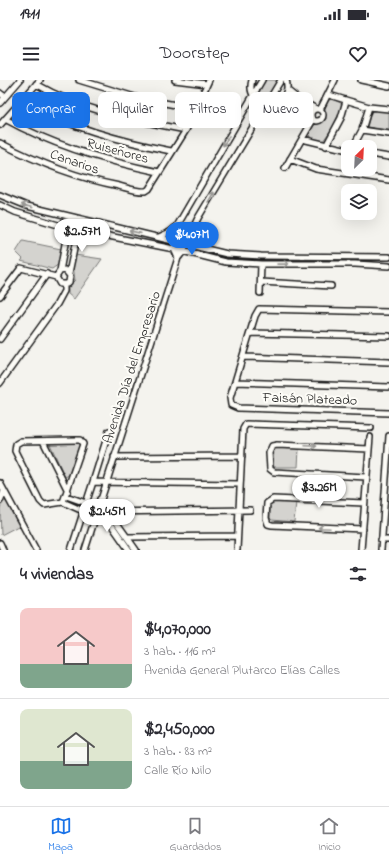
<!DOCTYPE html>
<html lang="es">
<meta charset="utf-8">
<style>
body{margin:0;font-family:"Indie Flower",sans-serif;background:#f2f2f3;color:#2b2b33;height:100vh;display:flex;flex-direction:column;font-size:15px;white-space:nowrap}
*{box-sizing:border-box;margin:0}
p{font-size:13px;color:#7c7c81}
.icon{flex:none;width:22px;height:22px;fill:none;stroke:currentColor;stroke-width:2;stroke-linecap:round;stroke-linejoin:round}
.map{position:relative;height:470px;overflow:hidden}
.drawer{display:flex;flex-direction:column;background:#fff;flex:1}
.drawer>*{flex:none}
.guide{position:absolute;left:12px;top:12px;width:365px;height:36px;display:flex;gap:8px}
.needle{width:26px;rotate:24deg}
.buttons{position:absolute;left:341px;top:60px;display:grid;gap:8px}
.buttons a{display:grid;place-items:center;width:36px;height:36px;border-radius:8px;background:#fff;box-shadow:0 4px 16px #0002;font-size:20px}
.price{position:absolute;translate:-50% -34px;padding:0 9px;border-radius:14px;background:#fff;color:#222;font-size:13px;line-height:26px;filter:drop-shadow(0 1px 2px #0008)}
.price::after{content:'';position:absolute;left:50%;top:24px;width:12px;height:9px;margin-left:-6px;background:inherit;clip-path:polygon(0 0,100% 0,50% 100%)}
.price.selected{background:#1a73e8;color:#fff}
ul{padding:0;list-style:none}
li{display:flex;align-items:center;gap:12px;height:100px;padding:0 20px}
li+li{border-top:1px solid #e1e1e2}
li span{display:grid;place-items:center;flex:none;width:112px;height:80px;border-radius:8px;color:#555}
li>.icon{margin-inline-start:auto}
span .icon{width:48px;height:48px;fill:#fffc;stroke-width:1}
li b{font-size:17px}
h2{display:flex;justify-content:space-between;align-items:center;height:48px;padding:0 20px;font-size:17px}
.tag{padding:0 14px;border-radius:8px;background:#fff;box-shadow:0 4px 16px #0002;font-size:14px;line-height:36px}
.tag.selected{background:#1a73e8;color:#fff}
.status{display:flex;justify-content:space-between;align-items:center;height:28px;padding:0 20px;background:#fff;direction:ltr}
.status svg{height:11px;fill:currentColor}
header{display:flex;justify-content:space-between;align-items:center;height:52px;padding:0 20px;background:#fff;font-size:18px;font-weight:600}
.tabs{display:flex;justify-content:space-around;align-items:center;height:56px;border-top:1px solid #e1e1e2;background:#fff;font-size:11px;color:#7c7c81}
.tabs a{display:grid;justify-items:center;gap:2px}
.tabs .selected{color:#1a73e8}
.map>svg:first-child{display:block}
.green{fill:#d4d3cf;stroke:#787876}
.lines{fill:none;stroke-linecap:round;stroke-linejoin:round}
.minor-casing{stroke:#1c1c1c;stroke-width:8}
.minor{stroke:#fdfcf7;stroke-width:5}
.oneway{stroke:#989794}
.labels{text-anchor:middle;stroke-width:4;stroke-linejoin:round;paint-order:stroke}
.street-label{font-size:14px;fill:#1c1c1c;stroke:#fdfcf7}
</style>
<div class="status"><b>19:11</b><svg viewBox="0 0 49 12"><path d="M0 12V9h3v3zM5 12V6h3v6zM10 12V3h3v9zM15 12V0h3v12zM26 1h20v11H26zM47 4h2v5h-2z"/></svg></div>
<header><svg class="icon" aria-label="menu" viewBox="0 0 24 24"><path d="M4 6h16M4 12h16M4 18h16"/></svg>Doorstep<svg class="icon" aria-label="heart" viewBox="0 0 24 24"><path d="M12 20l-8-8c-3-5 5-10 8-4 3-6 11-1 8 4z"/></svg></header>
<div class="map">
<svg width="389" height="470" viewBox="0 0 389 470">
<rect width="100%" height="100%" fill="#f4f3ee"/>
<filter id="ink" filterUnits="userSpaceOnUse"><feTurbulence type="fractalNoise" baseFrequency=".025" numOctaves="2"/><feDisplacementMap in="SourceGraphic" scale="8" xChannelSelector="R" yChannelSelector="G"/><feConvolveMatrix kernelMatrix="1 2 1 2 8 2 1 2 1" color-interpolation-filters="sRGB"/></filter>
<g filter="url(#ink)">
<path class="green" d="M265,0H279L268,18L262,19C256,12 261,7 265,0Z
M332,19L343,24L333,47L323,61L310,58L309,53L315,44H319L326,39L325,28L329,20Z
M372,28L389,30V50L367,47Z
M23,161L61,169L59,184L52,189L21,181L23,179L16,172Z
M75,175L102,179L74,219L68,214V207L75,200L73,186Z
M52,361L81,362L69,395L65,397L50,364Z
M276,367L299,369L298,387H274L273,384L274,368Z
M6,421L9,423L20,445L1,455L0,429L2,422Z
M272,421L296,422L294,442L272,440L270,438V423Z"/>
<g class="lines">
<defs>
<path id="minor" d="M79,0L138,18L197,29
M175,0L207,4
M252,0C243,31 295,30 286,0
M361,0L389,6
M36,4C82,31 134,40 186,50
M287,10L297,18L316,29
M0,13L5,17
M329,15L369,27L389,29
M279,21L293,26L311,38
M0,23L20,0
M20,23C73,47 115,60 171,71
M311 35a6 6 0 1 1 12 0a6 6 0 1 1-12 0Z
M320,30L335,0
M5,39C54,66 105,81 159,92
M0,45L40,0
M362,50L389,54
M302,59L348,70
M0,63C37,82 78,98 119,106C127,108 137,112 146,111L149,109L186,50L209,0
M326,66L341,38L346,21
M353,67L362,50L369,27
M370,74L389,77
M290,79L316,89L389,100
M285,88L313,40
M0,115L27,126L227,174L261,176L389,177
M0,125L15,132L68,148L174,169L226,182L261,184H355L389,186
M61,146L65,141L89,142
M192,150L201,168
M159,157L170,152L177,146
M178,178L174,169L177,146L262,0
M60,191L65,190L70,196L69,202L67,204H60L56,197L60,191L68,148
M69,193L78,150
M261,202L331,206
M260,213L261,184
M0,216L21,188L56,197
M389,232L259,229L255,236L230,318L231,325L238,328L389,333
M250,253L389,256
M0,259L47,194
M244,277L389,282
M235,302L389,307
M0,303L57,224L64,211V205
M77,360H80L83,364L63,422L44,425L40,421L15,371L16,364L21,361Z
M43,361L68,411
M114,377L242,376
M366,397L274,392L270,389L269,373L272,366L277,365L369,369
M93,402L109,351
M0,403L36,470
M66,416L86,423
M100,419L136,470
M0,421L4,411
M63,422L83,431
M101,430L129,470
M102,432L250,430
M363,449L272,445L268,444L266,438L267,423L273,419L364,423
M127,457L237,456
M381,460H389
M0,463L3,470
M71,470L93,402L240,404
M85,470L178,178C188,168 191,151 198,138L281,0
M237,470L243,349L246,344L371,348
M361,470L370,357
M381,470L389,356"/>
</defs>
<use href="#minor" class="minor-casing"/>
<use href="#minor" class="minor"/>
</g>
<defs><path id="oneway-shaft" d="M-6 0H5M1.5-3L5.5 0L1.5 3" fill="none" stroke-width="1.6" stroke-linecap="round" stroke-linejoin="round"/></defs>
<g class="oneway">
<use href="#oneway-shaft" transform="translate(226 61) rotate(121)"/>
<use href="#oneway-shaft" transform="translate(211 117) rotate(-59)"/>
<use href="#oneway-shaft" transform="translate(27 126) rotate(-164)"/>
<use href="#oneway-shaft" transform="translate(135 152) rotate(-167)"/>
<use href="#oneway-shaft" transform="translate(283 184) rotate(-1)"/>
<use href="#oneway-shaft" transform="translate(311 366) rotate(2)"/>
<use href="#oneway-shaft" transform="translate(324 448) rotate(-177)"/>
</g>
</g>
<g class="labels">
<g class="street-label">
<text transform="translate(118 70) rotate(15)" y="5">Ruiseñores</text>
<text transform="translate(75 81) rotate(19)" y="5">Canarios</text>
<text transform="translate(131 287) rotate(-72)" y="5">Avenida Día del Empresario</text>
<text transform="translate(310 318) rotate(2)" y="5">Faisán Plateado</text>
</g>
</g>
</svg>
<div class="buttons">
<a><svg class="needle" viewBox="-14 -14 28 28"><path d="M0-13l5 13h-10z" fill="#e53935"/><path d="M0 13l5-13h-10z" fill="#7c7c81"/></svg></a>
<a><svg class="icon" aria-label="layers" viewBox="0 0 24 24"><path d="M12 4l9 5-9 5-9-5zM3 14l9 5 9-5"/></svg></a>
</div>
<b class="price" style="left:82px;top:173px">$2.57M</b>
<b class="price selected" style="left:192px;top:176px">$4.07M</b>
<b class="price" style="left:319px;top:429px">$3.26M</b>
<b class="price" style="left:107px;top:453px">$2.45M</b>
<div class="guide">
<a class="tag selected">Comprar</a>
<a class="tag">Alquilar</a>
<a class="tag">Filtros</a>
<a class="tag">Nuevo</a>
</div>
</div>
<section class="drawer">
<h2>4 viviendas<svg class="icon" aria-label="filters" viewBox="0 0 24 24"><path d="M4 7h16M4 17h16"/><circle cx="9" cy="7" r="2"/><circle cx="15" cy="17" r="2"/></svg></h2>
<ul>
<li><span style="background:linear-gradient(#f6c9c9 70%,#7fa58c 0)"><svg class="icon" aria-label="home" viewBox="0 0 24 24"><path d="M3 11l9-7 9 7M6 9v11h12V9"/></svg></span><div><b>$4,070,000</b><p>3 hab. · 116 m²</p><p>Avenida General Plutarco Elías Calles</p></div></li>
<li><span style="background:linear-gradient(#dfe7d0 65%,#7fa58c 0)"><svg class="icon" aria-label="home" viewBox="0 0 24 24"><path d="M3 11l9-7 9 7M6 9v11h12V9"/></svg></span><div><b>$2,450,000</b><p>3 hab. · 83 m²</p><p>Calle Río Nilo</p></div></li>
</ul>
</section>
<nav class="tabs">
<a class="selected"><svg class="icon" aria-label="map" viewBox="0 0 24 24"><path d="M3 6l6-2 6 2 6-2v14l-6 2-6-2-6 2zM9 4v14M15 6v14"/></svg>Mapa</a>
<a><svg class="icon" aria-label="saved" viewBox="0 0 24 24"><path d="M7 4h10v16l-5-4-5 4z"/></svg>Guardados</a>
<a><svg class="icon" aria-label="home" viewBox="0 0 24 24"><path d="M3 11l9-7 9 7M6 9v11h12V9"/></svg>Inicio</a>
</nav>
